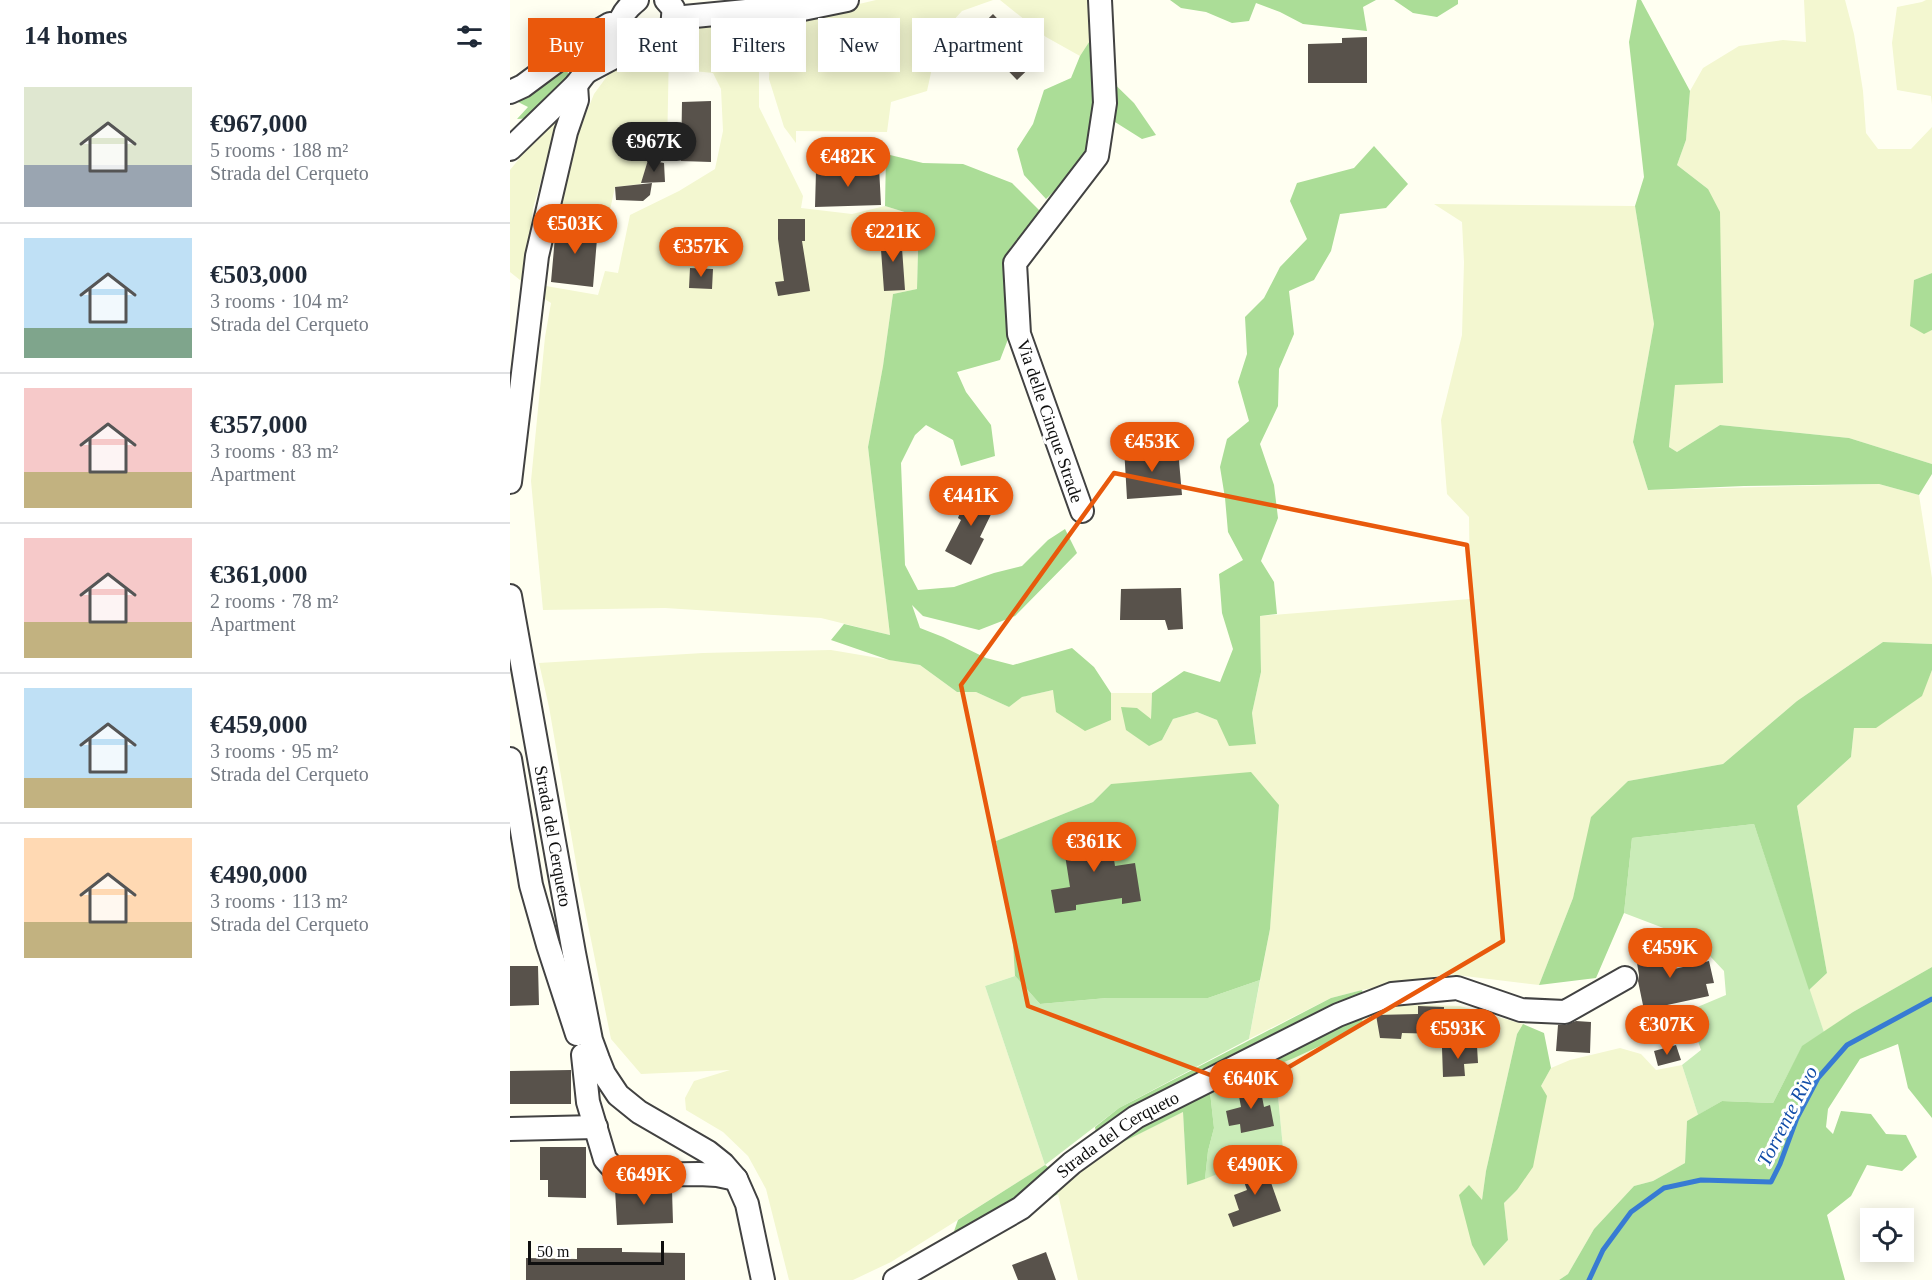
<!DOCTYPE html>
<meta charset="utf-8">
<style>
body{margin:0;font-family:"Times New Roman",serif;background:#f6f6f7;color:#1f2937;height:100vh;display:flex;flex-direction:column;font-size:22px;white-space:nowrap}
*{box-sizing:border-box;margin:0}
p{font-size:20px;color:#747a83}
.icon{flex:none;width:33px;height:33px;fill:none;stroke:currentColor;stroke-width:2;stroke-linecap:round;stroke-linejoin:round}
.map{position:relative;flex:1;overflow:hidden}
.panel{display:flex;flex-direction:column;background:#fff;width:510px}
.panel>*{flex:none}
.top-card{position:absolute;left:18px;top:18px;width:570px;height:54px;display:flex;gap:12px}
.tools{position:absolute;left:1350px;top:1208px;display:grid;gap:12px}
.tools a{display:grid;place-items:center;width:54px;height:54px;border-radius:0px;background:#fff;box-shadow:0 3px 15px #0003;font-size:30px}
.scale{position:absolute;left:18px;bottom:15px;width:136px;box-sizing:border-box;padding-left:6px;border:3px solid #0f0f0f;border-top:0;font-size:16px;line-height:21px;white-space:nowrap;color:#0f0f0f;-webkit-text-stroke:4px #fff;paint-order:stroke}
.price{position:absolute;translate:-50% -51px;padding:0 14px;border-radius:21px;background:#ea580c;color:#fff;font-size:20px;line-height:39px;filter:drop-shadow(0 2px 3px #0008)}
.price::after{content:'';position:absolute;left:50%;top:36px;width:18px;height:14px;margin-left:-9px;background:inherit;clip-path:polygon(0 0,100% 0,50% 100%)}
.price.selected{background:#222;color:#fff}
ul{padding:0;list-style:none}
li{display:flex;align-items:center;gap:18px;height:150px;padding:0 24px}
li+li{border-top:2px solid #e0e1e3}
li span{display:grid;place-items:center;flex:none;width:168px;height:120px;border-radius:0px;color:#555}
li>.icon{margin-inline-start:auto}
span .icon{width:72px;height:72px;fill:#fffc;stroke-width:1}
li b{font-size:26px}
h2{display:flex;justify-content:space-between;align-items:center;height:72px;padding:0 24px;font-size:26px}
.pill{padding:0 21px;border-radius:0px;background:#fff;box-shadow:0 3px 15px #0003;font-size:21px;line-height:54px}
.pill.selected{background:#ea580c;color:#fff}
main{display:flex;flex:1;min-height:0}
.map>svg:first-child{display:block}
.farmland{fill:#f3f7d0}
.green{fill:#caecb8}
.forest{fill:#abdd97}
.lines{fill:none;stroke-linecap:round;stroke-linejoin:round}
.stream{stroke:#377bd3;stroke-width:5}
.building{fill:#58524b}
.minor-casing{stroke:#424242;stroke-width:26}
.minor{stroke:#fff;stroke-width:22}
.marked{fill:none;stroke:#e8590c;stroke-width:4.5;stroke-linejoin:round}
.labels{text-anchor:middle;stroke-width:6;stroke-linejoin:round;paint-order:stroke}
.street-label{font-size:18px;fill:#0f0f0f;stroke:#fff}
.water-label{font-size:20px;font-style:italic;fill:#124da8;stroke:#fff}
</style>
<main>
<section class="panel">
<h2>14 homes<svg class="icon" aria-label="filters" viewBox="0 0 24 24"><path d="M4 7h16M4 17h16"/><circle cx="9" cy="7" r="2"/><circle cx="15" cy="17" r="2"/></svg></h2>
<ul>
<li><span style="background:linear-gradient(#dfe7d0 65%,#9aa5b1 0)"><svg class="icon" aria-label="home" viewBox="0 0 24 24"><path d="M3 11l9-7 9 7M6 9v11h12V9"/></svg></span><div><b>€967,000</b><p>5 rooms · 188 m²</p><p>Strada del Cerqueto</p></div></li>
<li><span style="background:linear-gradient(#bfe0f5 75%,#7fa58c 0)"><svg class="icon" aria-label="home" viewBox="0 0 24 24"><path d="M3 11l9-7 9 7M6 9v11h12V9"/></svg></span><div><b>€503,000</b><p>3 rooms · 104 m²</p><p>Strada del Cerqueto</p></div></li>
<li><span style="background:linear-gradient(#f6c9c9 70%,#c2b280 0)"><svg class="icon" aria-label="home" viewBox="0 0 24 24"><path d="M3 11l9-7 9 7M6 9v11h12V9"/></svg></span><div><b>€357,000</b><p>3 rooms · 83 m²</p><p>Apartment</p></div></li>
<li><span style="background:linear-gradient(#f6c9c9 70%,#c2b280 0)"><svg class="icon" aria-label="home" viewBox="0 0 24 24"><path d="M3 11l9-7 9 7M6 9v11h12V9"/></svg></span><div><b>€361,000</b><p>2 rooms · 78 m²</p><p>Apartment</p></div></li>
<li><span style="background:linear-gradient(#bfe0f5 75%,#c2b280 0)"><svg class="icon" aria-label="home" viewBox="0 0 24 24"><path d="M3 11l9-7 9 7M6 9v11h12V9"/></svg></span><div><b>€459,000</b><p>3 rooms · 95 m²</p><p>Strada del Cerqueto</p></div></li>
<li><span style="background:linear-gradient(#ffd9b3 70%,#c2b280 0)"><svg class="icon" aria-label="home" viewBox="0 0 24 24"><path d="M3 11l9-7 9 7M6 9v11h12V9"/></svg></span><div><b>€490,000</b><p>3 rooms · 113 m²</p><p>Strada del Cerqueto</p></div></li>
</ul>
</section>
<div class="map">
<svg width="1422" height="1280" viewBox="0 0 1422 1280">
<rect width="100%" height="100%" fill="#fffff1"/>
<path class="farmland" d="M366,0H483L452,11L429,36L417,91L381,102L377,132L286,131V143L274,127L259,79L261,19L332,8Z
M490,0H579L581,39L570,56L536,37Z
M1294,0H1335L1344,34L1353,91L1356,133L1368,149H1401L1422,127V273L1404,280L1414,333L1422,330V464L1339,438L1210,425L1167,452L1159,447L1165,384L1213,382L1198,189L1167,165L1176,140L1180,91L1193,68L1229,46L1273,40L1296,42Z
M1416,0H1422V105L1421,96L1387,90L1382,43L1387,7L1412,2Z
M246,20L249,48V107L293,196L291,208L342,214L375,206L401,214L408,250L407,289L383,294L373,366L358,447L380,635L311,618L155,608L33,610L21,481L35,337L41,303L30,296L36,286L88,295L95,271L108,273L120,215L169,191L205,169L213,131L211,89L203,73L173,70L181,24Z
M159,48L157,152L138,160L131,184L105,187L100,210L88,208L82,219L45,215L59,156L84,94L109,60Z
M43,117L49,119L23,208L15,284L0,272V170Z
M924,204L1125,206L1144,324L1123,442L1138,490L1369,484L1409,495L1422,578V644L1373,642L1287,701L1213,764L1118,781L1082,817L1063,898L1029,985L938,974L852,990L821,998L739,1039L760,929L769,805L601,784L583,802L486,841L503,944L505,976L475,986L535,1165L381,1262L343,1280H279L256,1189L238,1156L213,1132L176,1110L175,1098L184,1081L220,1070L131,1074L101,1039L69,880L39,707L29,663L193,653L321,650L410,665L447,692H466L499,707L511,697L543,690L601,720V693H642L641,720L652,740L663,719L687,712L707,720L746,743L742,713L751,672L750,616L960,599L959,517L937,494L931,420L952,335L954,262L952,222Z
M1422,670V967L1343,1012L1314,1032L1299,990L1317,973L1287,806L1341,757L1344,728L1411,696Z
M856,1003L950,1006L1013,1024L1007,1034L976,1171L972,1200L974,1266L998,1240L994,1203L1007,1190L1031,1086L1041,1068L1060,1060L1110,1048L1131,1054L1146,1070L1172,1065L1188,1115L1177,1121L1175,1163L1143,1181L1124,1186L1084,1229L1058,1274L1049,1280H568L548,1194L543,1187L600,1148L673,1112L677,1185L773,1148L765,1065L851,1027Z"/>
<path class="green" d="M1244,824L1314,1032L1292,1047L1263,1103L1212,1101L1188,1115L1172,1065L1191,1050L1178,1011L1216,995L1214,971L1185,940L1114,913L1122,838Z
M505,976L530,1004L597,998H698L750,980L739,1039L609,1108L535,1165L475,986Z
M765,1065L773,1148L695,1179L698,1151L704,1128L700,1092Z"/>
<path class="forest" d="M660,0H866L853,7L857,31L793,24L770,12L746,3L739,21L722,23L696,12L671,8Z
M884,0H948V4L927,17L903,13Z
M1127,0H1131L1180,91L1176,140L1167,165L1198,189L1210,212L1213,383L1165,385L1159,447L1167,452L1210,425L1339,438L1422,464V474L1409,495L1369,484L1234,486L1138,490L1123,442L1144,324L1125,206L1134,177L1119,42Z
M581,39L584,64L624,103L646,135L632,139L605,122L586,132L563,173L536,199L514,175L507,149L523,124L534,90L561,78L570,56Z
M54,65L61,79L24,118L7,119L18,107L4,100Z
M864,146L898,184L876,208L830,214L821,251L804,280L779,291L784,334L769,369L768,406L750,444L764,485L768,518L751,561L764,582L767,614L750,616L751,672L742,713L746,744L719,746L707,720L687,712L663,719L652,740L639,746L616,730L611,707L627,708L641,719L642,693L674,671L710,682L723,649L712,613L709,574L733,560L718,532L715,498L710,467L717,439L739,421L728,382L737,354L735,317L754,298L770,267L797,239L780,201L787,183L844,168Z
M376,154L413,163L453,164L502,183L531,212L500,248L495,282L500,334L490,360L447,372L456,392L481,425L485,456L451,466L443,440L416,425L405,435L391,463L395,565L408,590L444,587L484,573L512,566L538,540L555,529L567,553L505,616L469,630L413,616L402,605L410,628L433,637L476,658L503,665L562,648L584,667L601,693V720L575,731L546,712L543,690L512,697L499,707L466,692H447L410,665L379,660L321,640L334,624L380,635L358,447L373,366L383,294L407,289L408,251L401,214L375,206Z
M1422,273V330L1414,334L1400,326L1404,280Z
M1373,642L1422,644V670L1412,696L1366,728H1344L1341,757L1287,806L1317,973L1299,990L1244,824L1122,838L1114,913L1086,978L1029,985L1063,898L1081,817L1118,781L1213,764L1287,701Z
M741,772L769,805L760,929L750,980L698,998H597L530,1004L505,976L503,944L486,841L583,802L601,784Z
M1422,967V1118L1398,1088L1388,1044L1350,1059L1318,1109L1316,1127L1323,1134L1331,1111L1361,1114L1376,1134L1396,1135L1407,1157L1392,1171L1357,1165L1341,1196L1317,1215L1335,1280H1049L1058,1274L1084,1229L1124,1186L1143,1181L1175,1163L1177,1121L1212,1101L1263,1103L1292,1046L1343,1012Z
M852,990L856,1003L851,1027L784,1058L700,1092L704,1128L698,1151L695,1179L677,1185L673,1112L589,1154L585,1127L609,1108L821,998Z
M1013,1024L1034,1033L1041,1068L1031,1086L1037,1096L1023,1167L1007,1190L994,1203L998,1240L974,1266L962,1245L949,1195L959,1185L972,1200L976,1171L1007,1034Z
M535,1165L554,1178L543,1187L548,1194L458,1248L442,1237L448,1220Z"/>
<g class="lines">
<path class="stream" d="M1079,1280L1093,1250L1121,1212L1154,1188L1191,1180L1261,1182L1270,1164L1287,1118L1308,1078L1337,1045L1422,999"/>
</g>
<path class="building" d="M483,14L505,37L512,30L534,54L507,80L483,55L476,62L455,41Z
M857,37V83H798V44L832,43V38Z
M201,101V162L171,161L172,102Z
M138,160L154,163L155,182L131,183Z
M369,167L371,205L305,207L306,171Z
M142,183L140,195L133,201L106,200L105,187Z
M268,219H295V241H292L300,291L268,296L265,282L274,281L268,239Z
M48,225L88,227L83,287L41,282L45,237Z
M391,234L395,290L374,291L370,236Z
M180,268L203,269L202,289L179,288Z
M614,447L668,449L672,495L617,499Z
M459,489L486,504L470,537L474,539L461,565L435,551L451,520L448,518Z
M671,588L673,629L658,630L655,620H610L611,589Z
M599,828L605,866L625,863L631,901L612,904V898L566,905V910L545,913L541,890L560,887L552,836Z
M1157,946L1160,970L1199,961L1204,983L1196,984L1199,996L1134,1010L1128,981L1129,975L1125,951Z
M0,966H28L29,1005L0,1006Z
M908,1006L934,1007L933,1034L892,1033L891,1039L870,1038L866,1015L908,1014Z
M1066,1021L1081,1022L1080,1053L1046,1051L1048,1025H1055Z
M1166,1045L1171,1060L1148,1066L1144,1051Z
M967,1046L968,1063L954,1064L955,1076L933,1077L932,1048Z
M61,1070V1104H0V1071Z
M749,1081L754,1107L760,1105L764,1126L731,1133L730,1124L719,1126L716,1111L731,1107L727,1086Z
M30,1147H76V1198L38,1197V1180H30Z
M753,1160L771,1211L723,1227L718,1214L729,1210L724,1195L737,1190L729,1168Z
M154,1188V1191L162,1190L163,1223L107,1225L105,1189Z
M67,1248H112V1252L175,1253V1280H16V1258L67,1259Z
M536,1252L546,1280H508L502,1265Z"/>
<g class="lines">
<defs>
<g id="minor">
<path d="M127,0C72,43 168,76 163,8L156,0"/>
<path d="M164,18L246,10H288L337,0"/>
<path d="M76,72L125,46"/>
<path d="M0,92L13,86L83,34L100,24"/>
<path d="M0,149L66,85L76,72L89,47L97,38L109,27"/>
<path d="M0,482L27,256L56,132L67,100L66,85"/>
<path d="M572,511L509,334L505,263L587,156L595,103L590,0"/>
<path id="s1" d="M0,596L64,953L81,1040L88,1059L94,1074L108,1095L129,1112L198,1152L213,1164L226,1179L237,1204L253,1280"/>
<path d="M0,759L21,885L38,945L67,1034"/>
<path d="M73,1055L78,1102L95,1159L103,1168L116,1175L189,1174L207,1175L226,1179"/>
<path d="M0,1129L86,1127"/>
<path id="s2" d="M385,1280L511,1208L562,1163L626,1117L828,1015L882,994L947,988L1011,1010L1055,1012L1115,978"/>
</g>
</defs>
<use href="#minor" class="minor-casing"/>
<use href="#minor" class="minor"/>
</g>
<path class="marked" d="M604,473L957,545L993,941L740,1090L518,1006L451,685Z"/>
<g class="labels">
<g class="street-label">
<text transform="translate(540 421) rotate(71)" y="6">Via delle Cinque Strade</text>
<text dy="6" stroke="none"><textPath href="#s1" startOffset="244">Strada del Cerqueto</textPath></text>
<text dy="6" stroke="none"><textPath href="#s2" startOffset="267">Strada del Cerqueto</textPath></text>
</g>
<g class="water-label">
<text transform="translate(1277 1116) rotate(-63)" y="7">Torrente Rivo</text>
</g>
</g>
</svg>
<div class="tools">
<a><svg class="icon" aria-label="locate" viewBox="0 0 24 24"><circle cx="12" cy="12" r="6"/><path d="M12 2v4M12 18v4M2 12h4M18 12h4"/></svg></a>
</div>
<div class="scale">50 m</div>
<b class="price selected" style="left:144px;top:173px">€967K</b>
<b class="price" style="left:338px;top:188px">€482K</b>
<b class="price" style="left:65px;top:255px">€503K</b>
<b class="price" style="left:383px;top:263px">€221K</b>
<b class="price" style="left:191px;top:278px">€357K</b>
<b class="price" style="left:642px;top:473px">€453K</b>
<b class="price" style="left:461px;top:527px">€441K</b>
<b class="price" style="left:584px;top:873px">€361K</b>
<b class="price" style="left:1160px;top:979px">€459K</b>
<b class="price" style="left:1157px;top:1056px">€307K</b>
<b class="price" style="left:948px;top:1060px">€593K</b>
<b class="price" style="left:741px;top:1110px">€640K</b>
<b class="price" style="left:745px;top:1196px">€490K</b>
<b class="price" style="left:134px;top:1206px">€649K</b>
<div class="top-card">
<a class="pill selected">Buy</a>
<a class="pill">Rent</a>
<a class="pill">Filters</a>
<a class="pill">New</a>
<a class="pill">Apartment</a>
</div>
</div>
</main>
